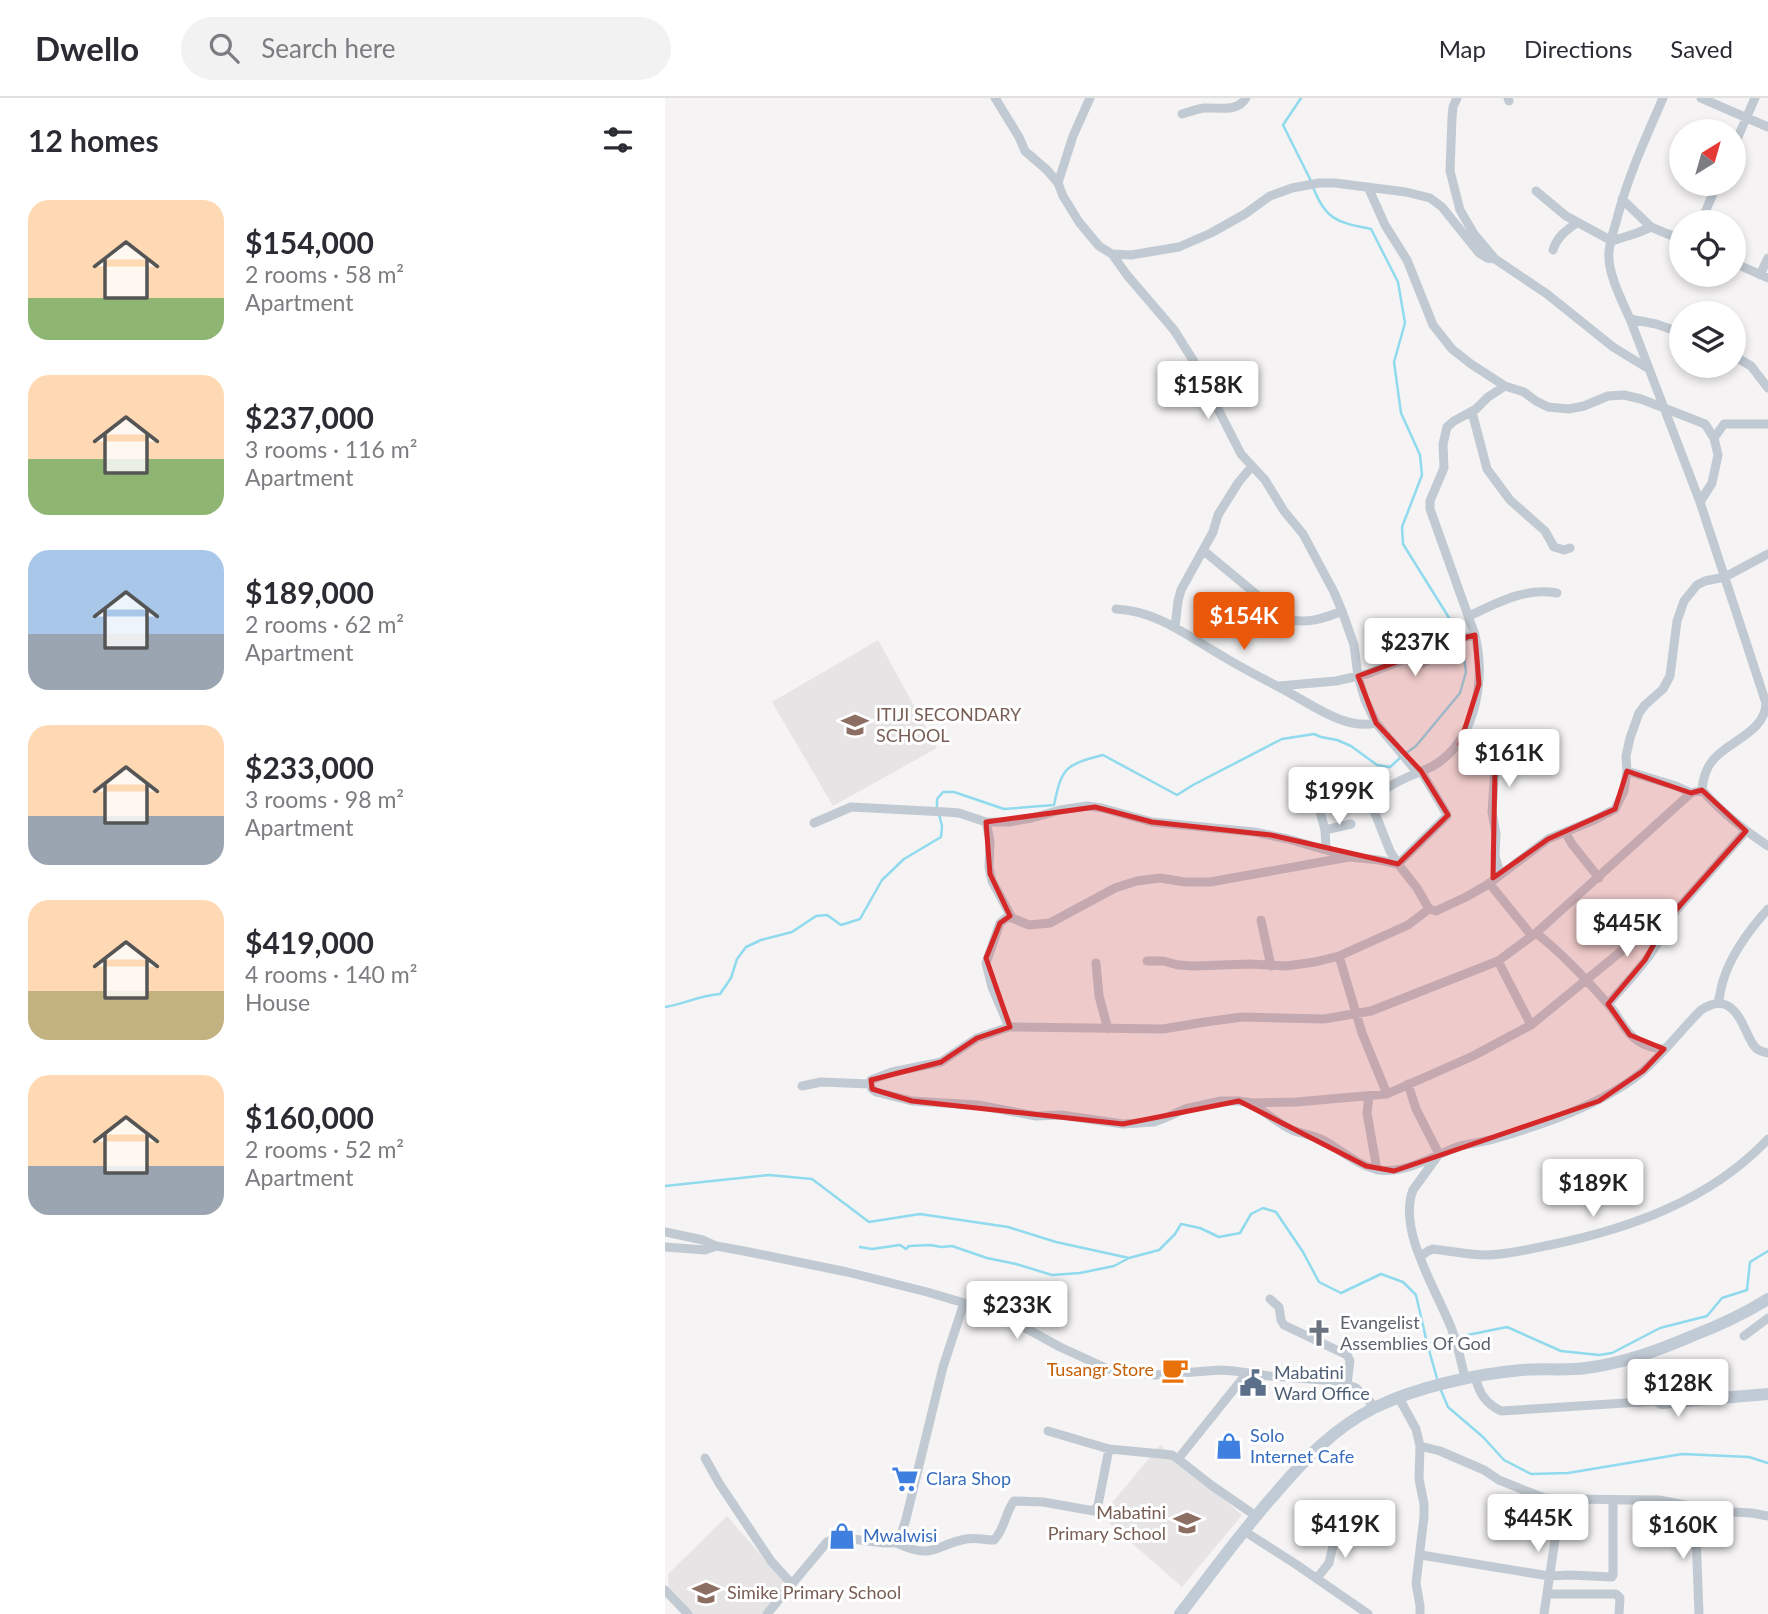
<!DOCTYPE html>
<meta charset="utf-8">
<style>
body{margin:0;font-family:Lato,sans-serif;background:#f2f2f3;color:#2b2b33;height:100vh;display:flex;flex-direction:column;font-size:26px;white-space:nowrap}
*{box-sizing:border-box;margin:0}
p{font-size:23px;color:#7c7c81}
.icon{flex:none;width:38px;height:38px;fill:none;stroke:currentColor;stroke-width:2;stroke-linecap:round;stroke-linejoin:round}
.map{position:relative;flex:1;overflow:hidden}
.side{display:flex;flex-direction:column;background:#fff;width:665px}
.side>*{flex:none}
.needle{width:46px;rotate:37deg}
.controls{position:absolute;left:1004px;top:21px;display:grid;gap:14px}
.controls a{display:grid;place-items:center;width:77px;height:77px;border-radius:50%;background:#fff;box-shadow:0 4px 10px #0003;font-size:35px}
.price{position:absolute;translate:-50% -60px;padding:0 16px;border-radius:7px;background:#fff;color:#222;font-size:23px;line-height:46px;filter:drop-shadow(0 2px 4px #0008)}
.price::after{content:'';position:absolute;left:50%;top:42px;width:21px;height:16px;margin-left:-10px;background:inherit;clip-path:polygon(0 0,100% 0,50% 100%)}
.price.selected{background:#ea580c;color:#fff}
ul{padding:0;list-style:none}
li{display:flex;align-items:center;gap:21px;height:175px;padding:0 28px}
li span{display:grid;place-items:center;flex:none;width:196px;height:140px;border-radius:21px;color:#555}
li>.icon{margin-inline-start:auto}
span .icon{width:84px;height:84px;fill:#fffc;stroke-width:1}
li b{font-size:30px}
h2{display:flex;justify-content:space-between;align-items:center;height:84px;padding:0 28px;font-size:30px}
header{display:flex;align-items:center;gap:42px;box-sizing:border-box;height:98px;padding:0 35px;background:#fff;border-bottom:2px solid #e1e1e2}
header strong{font-size:33px}
nav{display:flex;gap:38px;margin-inline-start:auto;font-size:24px}
.search{width:490px;height:63px;background:#f2f2f3;display:flex;align-items:center;gap:18px;box-sizing:border-box;padding:0 24px;border-radius:38px;color:#7c7c81;font-size:26px}
main{display:flex;flex:1;min-height:0}
.map>svg:first-child{display:block}
.education{fill:#e6e4e5}
.lines{fill:none;stroke-linecap:round;stroke-linejoin:round}
.stream{stroke:#90daee;stroke-width:2.5}
.street{stroke:#c1cad2;stroke-width:9}
.secondary{stroke:#c1cbd6;stroke-width:12}
.marked{fill:#d62828;fill-opacity:0.2;stroke:#d62828;stroke-width:5;stroke-linejoin:round}
.labels{text-anchor:middle;stroke-width:6;stroke-linejoin:round;paint-order:stroke}
.education-label{font-size:18px;fill:#785e54;stroke:#fff;text-anchor:start}
.worship-label{font-size:18px;fill:#5b616d;stroke:#fff;text-anchor:start}
.food-label{font-size:18px;fill:#c56008;stroke:#fff;text-anchor:end}
.service-label{font-size:18px;fill:#4e5e75;stroke:#fff;text-anchor:start}
.shop-label{font-size:18px;fill:#366cbe;stroke:#fff;text-anchor:start}
</style>
<header>
<strong>Dwello</strong>
<div class="search"><svg class="icon" aria-label="search" viewBox="0 0 24 24"><circle cx="10" cy="10" r="6"/><path d="M15 15l6 6"/></svg>Search here</div>
<nav><a>Map</a><a>Directions</a><a>Saved</a></nav>
</header>
<main>
<section class="side">
<h2>12 homes<svg class="icon" aria-label="filters" viewBox="0 0 24 24"><path d="M4 7h16M4 17h16"/><circle cx="9" cy="7" r="2"/><circle cx="15" cy="17" r="2"/></svg></h2>
<ul>
<li><span style="background:linear-gradient(#ffd9b3 70%,#8fb573 0)"><svg class="icon" aria-label="home" viewBox="0 0 24 24"><path d="M3 11l9-7 9 7M6 9v11h12V9"/></svg></span><div><b>$154,000</b><p>2 rooms · 58 m²</p><p>Apartment</p></div></li>
<li><span style="background:linear-gradient(#ffd9b3 60%,#8fb573 0)"><svg class="icon" aria-label="home" viewBox="0 0 24 24"><path d="M3 11l9-7 9 7M6 9v11h12V9"/></svg></span><div><b>$237,000</b><p>3 rooms · 116 m²</p><p>Apartment</p></div></li>
<li><span style="background:linear-gradient(#a9c7e8 60%,#9aa5b1 0)"><svg class="icon" aria-label="home" viewBox="0 0 24 24"><path d="M3 11l9-7 9 7M6 9v11h12V9"/></svg></span><div><b>$189,000</b><p>2 rooms · 62 m²</p><p>Apartment</p></div></li>
<li><span style="background:linear-gradient(#ffd9b3 65%,#9aa5b1 0)"><svg class="icon" aria-label="home" viewBox="0 0 24 24"><path d="M3 11l9-7 9 7M6 9v11h12V9"/></svg></span><div><b>$233,000</b><p>3 rooms · 98 m²</p><p>Apartment</p></div></li>
<li><span style="background:linear-gradient(#ffd9b3 65%,#c2b280 0)"><svg class="icon" aria-label="home" viewBox="0 0 24 24"><path d="M3 11l9-7 9 7M6 9v11h12V9"/></svg></span><div><b>$419,000</b><p>4 rooms · 140 m²</p><p>House</p></div></li>
<li><span style="background:linear-gradient(#ffd9b3 65%,#9aa5b1 0)"><svg class="icon" aria-label="home" viewBox="0 0 24 24"><path d="M3 11l9-7 9 7M6 9v11h12V9"/></svg></span><div><b>$160,000</b><p>2 rooms · 52 m²</p><p>Apartment</p></div></li>
</ul>
</section>
<div class="map">
<svg width="1103" height="1516" viewBox="0 0 1103 1516">
<rect width="100%" height="100%" fill="#f5f3f3"/>
<path class="education" d="M213,542L272,650L168,708L107,604Z
M495,1347L577,1417L517,1489L436,1418Z
M62,1418L122,1487L100,1516H25L4,1495L3,1476Z"/>
<g class="lines">
<path class="stream" d="M636,0L618,27L646,83
M648,89C661,123 673,124 706,131L733,184L740,225L729,264L736,315L755,357L757,377L737,429L738,446L796,539L801,574L795,595L751,648L740,656
M272,710V701L278,694H289L339,711L389,707C397,668 401,667 438,657L512,697L528,687L617,641L649,636L656,639L672,642L686,648L712,667L725,669L735,660
M0,909C19,906 36,897 55,896L66,880L72,861L81,849L96,842L127,834L151,818L162,817L176,827L195,821L217,782L239,761L276,739L277,728L274,716
M0,1088L104,1077L147,1081L204,1124L255,1116L343,1129L391,1144L464,1160L494,1152L510,1136L516,1126L535,1130L554,1139L575,1135L586,1116L598,1110L611,1114L638,1154L654,1184L676,1195L716,1176L738,1184L751,1197L762,1245L773,1284
M195,1149L207,1151L235,1147L241,1151L244,1148L265,1147L277,1149L287,1148L322,1160L351,1166L387,1177L415,1175L449,1168L464,1160
M763,1245L842,1229L896,1253L934,1257L947,1255L995,1230L1042,1218L1057,1200L1082,1192L1085,1164L1103,1153
M775,1290L783,1309L818,1339L839,1362L866,1376L903,1375L1017,1356L1084,1359L1103,1365"/>
<path class="street" d="M330,0L354,39L360,53L382,72L393,85
M425,0L408,38L393,85L398,98L414,124L434,148L447,156L462,177L509,232L528,262L576,356L600,382L619,413L638,436L669,494L677,513L689,547L693,578L700,602L711,625L752,674
M792,0L788,9L787,20L785,73L795,112L809,136L830,161L882,196L948,249L984,271
M843,0L844,3
M998,0C981,39 964,76 953,117C950,129 945,142 944,154C942,174 957,203 965,221L1035,404L1101,605C1101,631 1069,642 1053,657C1043,665 1038,679 1037,692C1056,714 1079,732 1103,748
M1036,0L1103,29
M517,16C524,14 531,11 539,10C554,9 572,15 581,0
M1069,48L1090,0
M703,89L720,127L742,162L768,227L787,251L806,266L840,288L859,294L871,303L883,309L904,311L919,308L943,298L959,297L976,301L1040,326L1049,340L1053,357L1047,385L1035,404
M871,93L901,118L947,143L972,135L986,129
M957,101L986,129L1017,142
M1036,124L1052,86
M888,152C892,139 901,132 912,125
M447,156L466,157L514,149L546,135L580,116L605,98L627,90L654,85H670L741,94L765,100L777,109L814,155L822,160L830,161
M1069,165L1103,180
M1095,177L1103,160
M965,221L991,226L1017,235
M1069,258L1086,268L1103,290
M807,314L822,371L845,402L880,433L889,449L899,452L905,450
M1049,340L1059,326H1103
M539,453L621,521C642,526 658,521 677,513
M451,511C493,513 524,539 559,559C582,573 607,585 630,598C653,611 684,632 711,625
M804,518C832,505 860,489 892,495
M510,529L513,503L516,492L548,434L553,417L573,385L587,368
M614,588L671,583L702,576L740,561L754,566L757,565L773,557L794,541L810,537
M793,645L830,669L827,714L831,736L830,758L835,775
M756,673L781,715L782,718L733,766L725,753L708,710C709,688 751,677 768,668C811,643 821,582 810,537L765,411V403L779,370L778,346L782,329L789,323L811,311L823,299L840,288
M962,673L1011,688L1026,695
M1037,692L1026,695L871,835L833,863L706,913L659,921L577,919L540,924L498,931L344,929L312,940L276,964L227,974L206,982L205,986L207,991L211,994L247,1003L313,1007L371,1018L396,1017L458,1026L489,1024L500,1020L520,1011L556,1003H574L587,1005L631,1004L722,996L808,958L866,927L970,842L1002,823L1081,733
M677,707L709,702
M655,713L660,732L661,750
M321,724L325,743L324,769L327,783L347,820L364,827L385,825L450,790L472,783L495,780L520,784H545L684,759
M149,725L186,709L281,714L294,715L321,724H344L367,720L395,712L422,708L437,710L487,724L589,734L623,741L685,759L714,762L733,766L752,790L764,811L771,813L801,799L822,787L883,741L929,722L950,711L959,693L962,673L961,658L965,640L974,615L980,607L998,591L1005,578L1012,523L1019,503L1032,487L1040,483L1060,479L1103,456
M660,732L686,726
M900,734L907,746L934,780
M824,785L867,838
M596,822L606,868
M871,835C897,855 920,880 942,905C954,917 958,933 973,943C981,949 990,950 999,951
M674,858L697,935L722,996
M482,863H498L513,867L529,868L585,866L621,868L650,864L674,858L743,827L764,811
M833,863L866,927
M431,865L434,898L443,931
M1053,905C1055,897 1056,890 1058,883C1066,856 1085,831 1103,811
M943,906C960,886 999,847 1002,823
M344,929L327,889L321,865L335,825L341,820H347
M743,986L751,1011L774,1056L748,1092C732,1133 773,1194 787,1232C793,1247 796,1264 800,1280
M137,988L156,984L205,986
M704,998L702,1015L712,1072
M587,1005C600,1015 613,1025 627,1032C637,1036 648,1037 658,1042C676,1052 693,1068 714,1072C742,1076 769,1057 795,1048C807,1045 820,1044 832,1040C879,1026 938,1006 977,974C998,956 1016,932 1036,912C1058,898 1070,908 1080,931C1084,938 1086,946 1092,951C1096,954 1099,954 1103,955
M0,1134L38,1142L51,1148
M0,1149L40,1152L51,1148L79,1153L182,1174L262,1194L323,1212L342,1220L395,1249L443,1271L490,1277L555,1272L569,1273L604,1278L672,1283L691,1290L710,1309
M755,1159L763,1153L768,1151C786,1153 804,1157 821,1157C843,1157 864,1151 885,1147C964,1131 1046,1102 1103,1041
M605,1201L614,1209L616,1222L619,1227L682,1257L685,1263L682,1286
M1079,1238L1103,1220
M810,1278C814,1295 820,1305 836,1313L991,1303
M734,1300L751,1331L755,1348L754,1381L759,1406V1419L751,1485L755,1508V1516
M383,1333L444,1351L507,1357L513,1361L546,1387L591,1418
M755,1348L775,1353L819,1372L834,1382L879,1400L896,1401L994,1402L1050,1413L1087,1415L1103,1418
M40,1360L54,1385L106,1463L126,1485
M513,1361L582,1275
M1030,1410L1034,1516
M579,1433L632,1467L703,1516
M231,1445C269,1462 267,1448 301,1441C311,1439 320,1442 329,1442C340,1431 340,1415 349,1403L378,1404L429,1413L433,1407L444,1351
M756,1457L884,1478L905,1477L947,1479L948,1477V1402
M652,1480L664,1465L673,1426
M0,1492L23,1516
M883,1496H951L955,1500L954,1516
M102,1516L162,1444L172,1439L219,1445H231L236,1437L241,1421L278,1269L299,1205
M879,1516L896,1401"/>
<path class="secondary" d="M967,1261C973,1279 978,1298 997,1305L1103,1296
M515,1516C546,1476 576,1434 610,1396C639,1362 669,1330 709,1310C751,1289 811,1276 857,1272C878,1270 901,1273 921,1270C959,1265 992,1253 1027,1238C1053,1228 1079,1216 1103,1201"/>
</g>
<path class="marked" d="M810,537L814,586L795,646L830,669L828,780L883,741L950,711L962,673L1026,695L1037,692L1081,733L1003,821L980,862L943,906L965,937L999,951L978,973L934,1003L729,1073L701,1068L574,1003L458,1026L247,1003L207,991L206,982L276,964L312,940L345,929L321,860L335,825L345,818L325,776L321,724L430,709L487,724L606,737L733,766L783,717L756,673L711,625L693,578L740,561L754,566L802,539Z"/>
<defs>
<symbol id="school-bare" viewBox="-9 -9 18 18"><path d="M0-5L7-2L0 1L-7-2ZM-4 1L0 2.5L4 1V4Q0 6-4 4Z" fill="#8d6e63" stroke="#fff" stroke-width="2.5" paint-order="stroke"/></symbol>
<symbol id="church-bare" viewBox="-9 -9 18 18"><path d="M-1.2-6h2.4v3.5h3.3v2.4h-3.3V6h-2.4V-.1h-3.3v-2.4h3.3Z" fill="#6b7280" stroke="#fff" stroke-width="2.5" paint-order="stroke"/></symbol>
<symbol id="cafe-bare" viewBox="-9 -9 18 18"><path d="M-5.5-4.5H6V0H3Q3 3.5 0 3.5H-2.5Q-5.5 3.5-5.5 0ZM3-3.2v2h1.7v-2ZM-6 4.5H4V6H-6Z" fill="#e8710a" stroke="#fff" stroke-width="2.5" paint-order="stroke"/></symbol>
<symbol id="civic-bare" viewBox="-9 -9 18 18"><path d="M-.6-6.5H3V-4.5H.6V-3L4-1V1h2V6H-6V1h2V-1L-.6-3ZM-1.2 2.5V6h2.4V2.5Z" fill="#5c6f8a" stroke="#fff" stroke-width="2.5" paint-order="stroke"/></symbol>
<symbol id="shop-bare" viewBox="-9 -9 18 18"><path d="M-5-2.5h2.3a2.7 3.5 0 0 1 5.4 0H5L5.5 6h-11ZM-1.5-2.5h3a1.5 2.3 0 0 0-3 0Z" fill="#3f7fe0" stroke="#fff" stroke-width="2.5" paint-order="stroke"/></symbol>
<symbol id="supermarket-bare" viewBox="-9 -9 18 18"><path d="M-6-5.5h2.5l.6 2H6L4.5 2H-2.5L-4.4-4H-6ZM-1.5 3.2a1.3 1.3 0 1 0 .1 0ZM3 3.2a1.3 1.3 0 1 0 .1 0Z" fill="#3f7fe0" stroke="#fff" stroke-width="2.5" paint-order="stroke"/></symbol>
</defs>
<g fill-rule="evenodd">
<use href="#school-bare" x="171" y="608" width="38" height="38"/>
<use href="#church-bare" x="635" y="1216" width="38" height="38"/>
<use href="#cafe-bare" x="491" y="1253" width="38" height="38"/>
<use href="#civic-bare" x="569" y="1266" width="38" height="38"/>
<use href="#shop-bare" x="545" y="1329" width="38" height="38"/>
<use href="#supermarket-bare" x="221" y="1362" width="38" height="38"/>
<use href="#school-bare" x="503" y="1406" width="38" height="38"/>
<use href="#shop-bare" x="158" y="1419" width="38" height="38"/>
<use href="#school-bare" x="22" y="1476" width="38" height="38"/>
</g>
<g class="labels">
<g class="education-label">
<text x="211" y="623">ITIJI SECONDARY<tspan x="211" dy="21">SCHOOL</tspan></text>
<text x="501" y="1421" text-anchor="end">Mabatini<tspan x="501" dy="21">Primary School</tspan></text>
<text x="62" y="1501">Simike Primary School</text>
</g>
<g class="worship-label">
<text x="675" y="1231">Evangelist<tspan x="675" dy="21">Assemblies Of God</tspan></text>
</g>
<g class="food-label">
<text x="489" y="1278">Tusangr Store</text>
</g>
<g class="service-label">
<text x="609" y="1281">Mabatini<tspan x="609" dy="21">Ward Office</tspan></text>
</g>
<g class="shop-label">
<text x="585" y="1344">Solo<tspan x="585" dy="21">Internet Cafe</tspan></text>
<text x="261" y="1387">Clara Shop</text>
<text x="198" y="1444">Mwalwisi</text>
</g>
</g>
</svg>
<div class="controls">
<a><svg class="needle" viewBox="-14 -14 28 28"><path d="M0-13l5 13h-10z" fill="#e53935"/><path d="M0 13l5-13h-10z" fill="#7c7c81"/></svg></a>
<a><svg class="icon" aria-label="locate" viewBox="0 0 24 24"><circle cx="12" cy="12" r="6"/><path d="M12 2v4M12 18v4M2 12h4M18 12h4"/></svg></a>
<a><svg class="icon" aria-label="layers" viewBox="0 0 24 24"><path d="M12 4l9 5-9 5-9-5zM3 14l9 5 9-5"/></svg></a>
</div>
<b class="price" style="left:543px;top:323px">$158K</b>
<b class="price selected" style="left:579px;top:554px">$154K</b>
<b class="price" style="left:750px;top:580px">$237K</b>
<b class="price" style="left:844px;top:691px">$161K</b>
<b class="price" style="left:674px;top:729px">$199K</b>
<b class="price" style="left:962px;top:861px">$445K</b>
<b class="price" style="left:928px;top:1121px">$189K</b>
<b class="price" style="left:352px;top:1243px">$233K</b>
<b class="price" style="left:1013px;top:1321px">$128K</b>
<b class="price" style="left:873px;top:1456px">$445K</b>
<b class="price" style="left:680px;top:1462px">$419K</b>
<b class="price" style="left:1018px;top:1463px">$160K</b>
</div>
</main>
